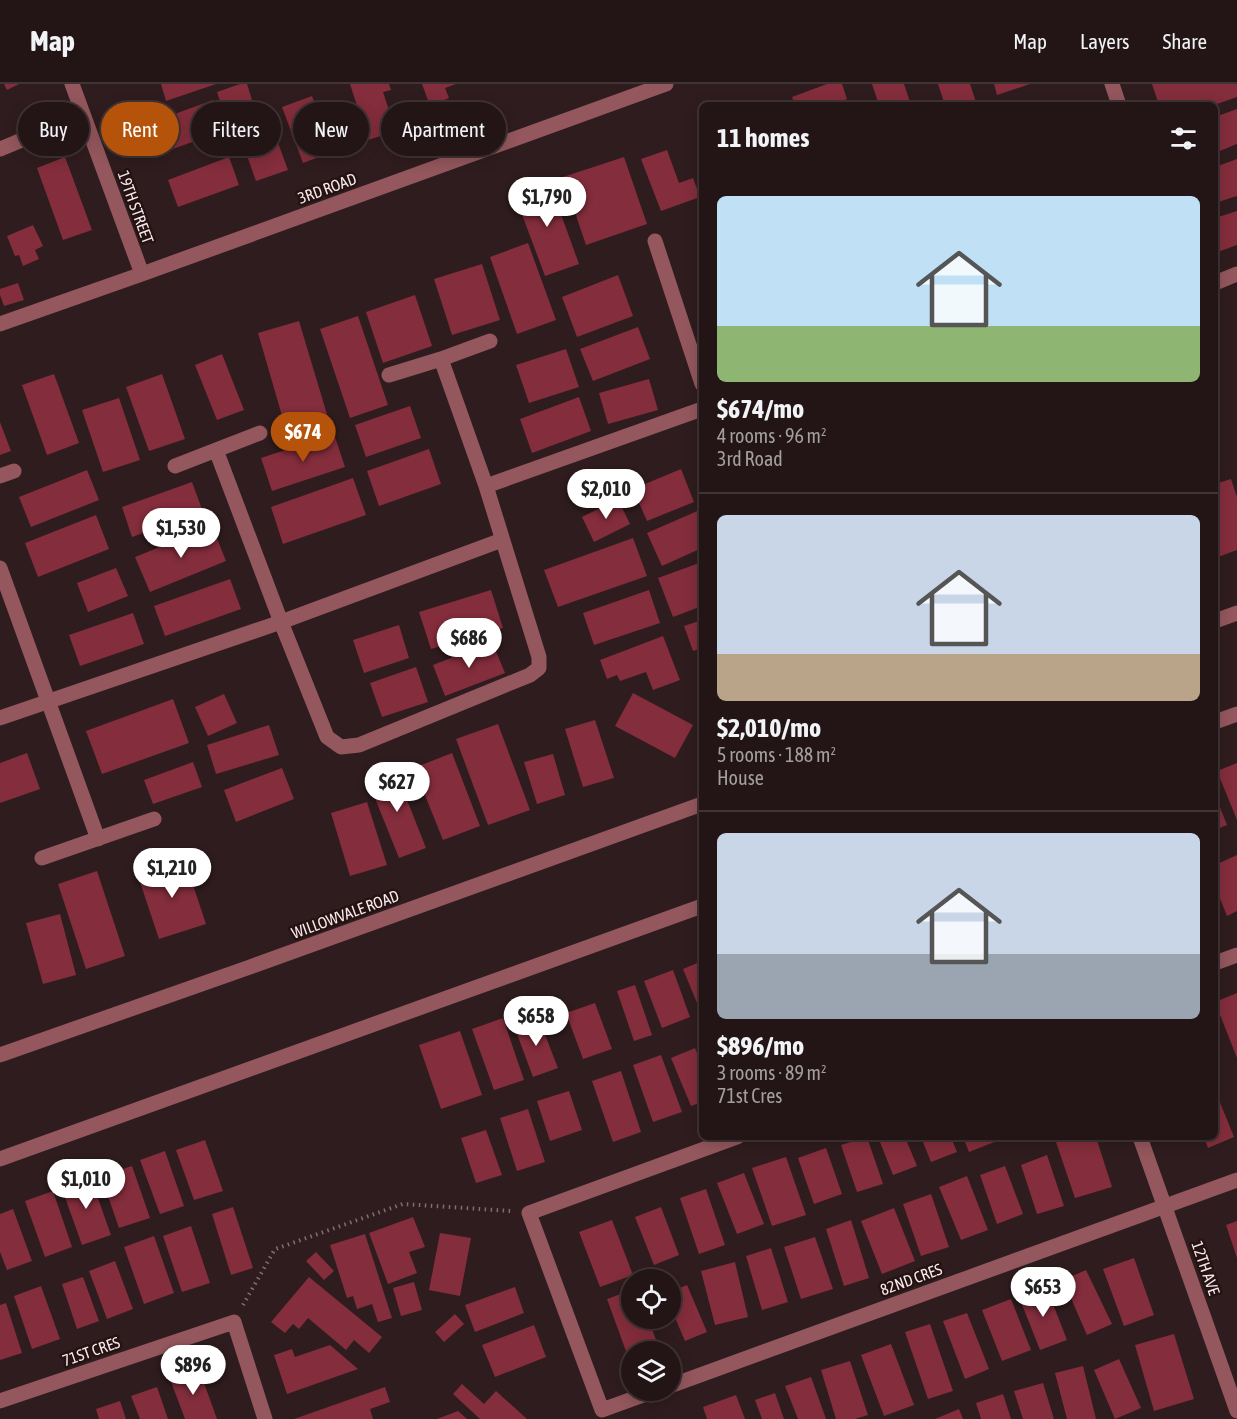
<!DOCTYPE html>
<meta charset="utf-8">
<style>
body{margin:0;font-family:"Asap Condensed",sans-serif;background:#2f2223;color:#f1f3f6;height:100vh;display:flex;flex-direction:column;font-size:22px;white-space:nowrap}
*{box-sizing:border-box;margin:0}
p{font-size:20px;color:#a39fa1}
.icon{flex:none;width:33px;height:33px;fill:none;stroke:currentColor;stroke-width:2;stroke-linecap:round;stroke-linejoin:round}
.map{position:relative;flex:1;overflow:hidden}
.drawer{position:absolute;left:699px;top:18px;width:519px;height:1038px;display:flex;flex-direction:column;background:#231516;border-radius:9px;box-shadow:0 3px 15px #0003,0 0 0 2px #403435}
.drawer>*{flex:none}
.guide{position:absolute;left:18px;top:18px;width:570px;height:54px;display:flex;gap:12px}
.buttons{position:absolute;left:621px;top:1185px;display:grid;gap:12px}
.buttons a{display:grid;place-items:center;width:60px;height:60px;border-radius:50%;background:#231516;box-shadow:0 3px 15px #0003,0 0 0 2px #403435;font-size:30px}
.price{position:absolute;translate:-50% -51px;padding:0 14px;border-radius:21px;background:#fff;color:#222;font-size:20px;line-height:39px;filter:drop-shadow(0 2px 3px #0008)}
.price::after{content:'';position:absolute;left:50%;top:36px;width:18px;height:14px;margin-left:-9px;background:inherit;clip-path:polygon(0 0,100% 0,50% 100%)}
.price.on{background:#b45309;color:#fff}
ul{padding:0;list-style:none}
li{display:grid;align-content:center;gap:12px;height:318px;padding:0 18px}
li+li{border-top:2px solid #403435}
li span{display:grid;place-items:center;height:186px;border-radius:9px;color:#555}
li>.icon{margin-inline-start:auto}
span .icon{width:108px;height:108px;fill:#fffc;stroke-width:1}
li b{font-size:26px}
h2{display:flex;justify-content:space-between;align-items:center;height:72px;padding:0 18px;font-size:26px}
.pill{padding:0 21px;border-radius:27px;background:#231516;box-shadow:0 3px 15px #0003,0 0 0 2px #403435;font-size:21px;line-height:54px}
.pill.on{background:#b45309;color:#fff}
header{display:flex;align-items:center;gap:36px;box-sizing:border-box;height:84px;padding:0 30px;background:#231516;border-bottom:2px solid #403435}
header strong{font-size:28px}
nav{display:flex;gap:33px;margin-inline-start:auto;font-size:21px}
.map>svg:first-child{display:block}
.building{fill:#842d3c}
.lines{fill:none;stroke-linecap:round;stroke-linejoin:round}
.path{stroke:#806f70;stroke-width:4;stroke-dasharray:1.5 4.5;stroke-linecap:butt}
.minor{stroke:#93575d;stroke-width:15}
.labels{text-anchor:middle;stroke-width:5;stroke-linejoin:round;paint-order:stroke}
.street-label{font-size:16px;fill:#f8eaeb;stroke:#251314}
</style>
<header>
<strong>Map</strong>
<nav><a>Map</a><a>Layers</a><a>Share</a></nav>
</header>
<div class="map">
<svg width="1237" height="1335" viewBox="0 0 1237 1335">
<rect width="100%" height="100%" fill="#2f1c1e"/>
<path class="building" d="M4,0H19L7,6Z
M161,0H216L166,17Z
M240,0H247L253,19L224,29L217,8Z
M350,0H389L391,6L383,8L391,32L404,28L409,43L368,56Z
M422,0H456L445,4L449,14L430,22Z
M827,0H842L847,15L831,21H795L792,13Z
M872,0H904L911,21H879Z
M938,0H970L977,21H945Z
M994,0H1030L997,11Z
M1152,0H1237V13L1214,21H1159Z
M312,12L332,68L303,79L282,23Z
M213,16L224,47L161,69L150,39Z
M264,21L288,86L256,97L233,32Z
M1237,25V60L1215,69V33Z
M667,66L679,99L693,94L700,113L661,127L641,75Z
M65,73L92,146L63,156L37,84Z
M229,73L239,101L178,123L168,96Z
M624,73L647,140L586,161L563,93Z
M1237,75V112L1215,119V83Z
M549,97L579,180L545,192L514,109Z
M1237,127V161L1215,169V134Z
M33,141L43,162L35,166L39,175L23,182L19,171L15,172L7,152Z
M528,159L556,236L517,250L490,173Z
M482,180L500,236L452,251L434,195Z
M618,191L633,232L577,253L562,213Z
M18,199L24,216L4,222L0,211V205Z
M415,211L432,262L383,279L366,228Z
M358,232L388,321L350,334L320,245Z
M299,237L329,337L287,349L258,249Z
M638,243L650,275L593,297L580,265Z
M566,265L579,303L529,319L516,281Z
M222,270L244,326L217,336L195,281Z
M54,290L79,359L47,371L22,301Z
M162,290L185,355L149,367L126,303Z
M649,295L658,326L608,340L599,309Z
M579,313L591,347L532,369L520,335Z
M119,314L140,376L103,388L82,326Z
M410,322L421,354L366,373L355,341Z
M0,338L11,367L0,371Z
M334,350L345,383L272,407L261,374Z
M429,365L441,400L379,422L367,387Z
M681,385L694,418L647,437L633,405Z
M87,386L99,416L31,443L19,413Z
M353,394L366,431L283,460L271,423Z
M1231,395L1237,413V466L1218,473L1215,465V400Z
M192,398L203,428L132,453L122,423Z
M618,415L630,440L594,458L582,433Z
M702,425V464L662,482L647,449Z
M96,431L109,465L38,493L25,459Z
M212,442L226,477L150,508L135,473Z
M633,454L647,492L558,523L544,486Z
M702,478V522L673,533L658,494Z
M116,484L128,512L88,528L77,499Z
M230,495L241,525L165,552L154,522Z
M491,506L503,544L431,565L419,528Z
M649,506L660,539L594,561L583,529Z
M133,529L144,560L80,582L69,551Z
M702,536V564L693,567L684,542Z
M399,541L409,574L364,589L353,556Z
M663,552L680,596L653,606L646,588L620,597L617,591L607,595L600,576Z
M492,558L505,589L445,612L433,581Z
M416,583L428,618L382,633L370,599Z
M633,609L693,641L675,674L615,642Z
M224,610L237,639L208,652L195,623Z
M173,615L189,659L102,690L86,647Z
M595,636L614,694L583,703L565,645Z
M498,640L530,726L488,741L456,655Z
M269,641L279,671L216,690L207,661Z
M27,669L40,705L0,719V679Z
M452,669L480,742L443,756L414,684Z
M553,670L565,711L537,720L524,678Z
M193,678L202,703L153,720L144,696Z
M1237,679V736L1217,687Z
M282,684L294,715L236,738L224,706Z
M396,688L426,764L399,774L366,692Z
M1215,711L1227,741L1215,746Z
M367,718L387,781L350,792L331,729Z
M1237,771V827L1227,832L1215,802V781Z
M184,774L206,840L159,855L137,789Z
M97,787L125,872L86,885L58,800Z
M60,830L76,891L43,900L26,839Z
M702,877V931L683,885Z
M673,886L690,933L662,944L644,897Z
M635,901L652,951L634,957L617,907Z
M1237,909V974L1215,918Z
M595,919L612,965L583,975L566,929Z
M538,933L558,984L533,993L514,942Z
M503,934L524,996L494,1006L472,945Z
M460,947L482,1011L441,1025L419,961Z
M695,964L702,982V1018L691,1022L671,974Z
M661,971L682,1028L653,1038L633,981Z
M621,987L641,1048L613,1058L592,997Z
M1215,1006L1234,1053L1208,1064L1204,1053H1215Z
M569,1007L582,1046L550,1057L537,1017Z
M528,1025L545,1078L517,1087L500,1034Z
M486,1046L502,1091L476,1099L461,1054Z
M867,1053L883,1100L857,1108L841,1061Z
M878,1053H905L917,1082L893,1091Z
M921,1053H951L957,1068L931,1078Z
M963,1053H995L997,1057L969,1068Z
M1074,1053H1096L1112,1103L1075,1114L1056,1058Z
M205,1056L223,1107L194,1116L176,1066Z
M826,1064L842,1110L814,1120L798,1074Z
M165,1067L184,1122L160,1130L140,1076Z
M1047,1071L1064,1122L1037,1130L1021,1081Z
M786,1073L806,1131L772,1142L752,1084Z
M132,1082L150,1134L119,1144L101,1092Z
M1005,1082L1023,1130L997,1140L980,1091Z
M744,1089L764,1140L737,1150L717,1099Z
M90,1092L111,1151L82,1161L61,1102Z
M967,1092L988,1146L961,1156L939,1103Z
M706,1105L725,1161L699,1170L680,1114Z
M53,1107L72,1163L45,1173L25,1117Z
M931,1110L949,1163L921,1172L903,1120Z
M233,1123L253,1184L231,1191L212,1130Z
M661,1123L679,1171L654,1181L635,1133Z
M894,1124L915,1177L882,1190L861,1137Z
M13,1125L32,1177L7,1186L0,1168V1130Z
M413,1133L425,1163L409,1168L417,1189L388,1200L369,1149Z
M612,1136L633,1191L600,1203L579,1148Z
M851,1136L869,1194L844,1202L826,1145Z
M1237,1137V1174L1226,1141Z
M191,1142L210,1199L182,1208L163,1152Z
M440,1149L471,1154L460,1212L429,1206Z
M365,1150L392,1234L378,1238L372,1220L357,1225L353,1212L347,1214L330,1161Z
M154,1152L174,1209L144,1220L124,1163Z
M815,1153L833,1205L801,1215L784,1163Z
M771,1164L788,1218L762,1226L746,1172Z
M316,1168L334,1187L324,1196L306,1177Z
M1134,1174L1154,1231L1124,1242L1103,1185Z
M115,1177L133,1225L107,1235L89,1187Z
M735,1178L748,1233L715,1241L701,1187Z
M1086,1186L1112,1240L1087,1251L1063,1196Z
M83,1193L99,1237L77,1245L62,1200Z
M309,1193L382,1253L369,1269L354,1256L346,1266L308,1234L299,1245L293,1240L285,1249L271,1238Z
M414,1198L422,1226L401,1232L393,1204Z
M687,1201L707,1248L685,1257L670,1222V1208Z
M41,1202L60,1255L32,1265L14,1212Z
M1046,1202L1067,1256L1040,1266L1019,1213Z
M515,1203L524,1229L475,1248L465,1221Z
M632,1206V1234H648L660,1267L632,1268L631,1281L607,1215Z
M1011,1215L1031,1266L1002,1277L982,1226Z
M6,1219L22,1269L0,1276V1221Z
M967,1229L989,1285L965,1295L943,1237Z
M455,1230L464,1240L444,1258L435,1248Z
M930,1240L953,1307L928,1315L905,1248Z
M534,1241L546,1273L495,1293L482,1261Z
M1174,1250L1194,1315L1154,1327L1135,1261Z
M891,1260L914,1321L884,1332L861,1271Z
M330,1261L358,1285L287,1310L274,1271L292,1265L295,1273Z
M1119,1275L1141,1324L1115,1335L1094,1286Z
M850,1277L868,1331L855,1335H836L821,1286Z
M1083,1282L1096,1335H1067L1055,1289Z
M199,1285L217,1335H185L170,1295Z
M811,1293L826,1335H798L785,1302Z
M1043,1299L1054,1335H1023L1014,1307Z
M462,1300L484,1320L496,1307L527,1335H480L453,1310Z
M157,1303L168,1335H140L131,1312Z
M385,1303L390,1318L370,1325L373,1335H294Z
M775,1309L784,1335H762L755,1316Z
M1003,1310L1011,1335H981L976,1319Z
M736,1311L745,1335H707L703,1323Z
M120,1317L126,1335H99L96,1325Z
M959,1325L963,1335H935Z
M458,1327L467,1335H437Z"/>
<g class="lines">
<path class="path" d="M243,1221L275,1165L403,1120L511,1127"/>
<path class="minor" d="M72,0L142,190
M1112,0L1119,21
M0,65L82,31
M655,157L702,300
M1215,199L1237,190
M0,240L142,190L666,0
M389,291L441,275L490,257
M216,366L281,538L327,653L341,663L359,661L530,591L539,584V573L486,402L441,275
M175,382L260,349
M0,392L14,387
M486,402L702,325
M0,484L98,755
M1215,537L1237,529
M0,634L281,538L502,456
M1215,638L1237,630
M42,774L154,735
M1215,879L1237,871
M0,971L250,883L702,720
M1140,1053L1237,1327
M0,1075L702,822
M670,1302L1237,1096
M657,1306L602,1326L529,1129L737,1053
M0,1317L234,1238L265,1335"/>
</g>
<g class="labels">
<g class="street-label">
<text transform="translate(327 104) rotate(-20)" y="6">3RD ROAD</text>
<text transform="translate(136 123) rotate(70)" y="6">19TH STREET</text>
<text transform="translate(345 830) rotate(-20)" y="6">WILLOWVALE ROAD</text>
<text transform="translate(1206 1184) rotate(71)" y="6">12TH AVE</text>
<text transform="translate(911 1195) rotate(-20)" y="6">82ND CRES</text>
<text transform="translate(91 1267) rotate(-19)" y="6">71ST CRES</text>
</g>
</g>
</svg>
<div class="buttons">
<a><svg class="icon" aria-label="locate" viewBox="0 0 24 24"><circle cx="12" cy="12" r="6"/><path d="M12 2v4M12 18v4M2 12h4M18 12h4"/></svg></a>
<a><svg class="icon" aria-label="layers" viewBox="0 0 24 24"><path d="M12 4l9 5-9 5-9-5zM3 14l9 5 9-5"/></svg></a>
</div>
<b class="price" style="left:547px;top:144px">$1,790</b>
<b class="price on" style="left:303px;top:379px">$674</b>
<b class="price" style="left:606px;top:436px">$2,010</b>
<b class="price" style="left:181px;top:475px">$1,530</b>
<b class="price" style="left:469px;top:585px">$686</b>
<b class="price" style="left:397px;top:729px">$627</b>
<b class="price" style="left:172px;top:815px">$1,210</b>
<b class="price" style="left:536px;top:963px">$658</b>
<b class="price" style="left:86px;top:1126px">$1,010</b>
<b class="price" style="left:1043px;top:1234px">$653</b>
<b class="price" style="left:193px;top:1312px">$896</b>
<div class="guide">
<a class="pill">Buy</a>
<a class="pill on">Rent</a>
<a class="pill">Filters</a>
<a class="pill">New</a>
<a class="pill">Apartment</a>
</div>
<section class="drawer">
<h2>11 homes<svg class="icon" aria-label="filters" viewBox="0 0 24 24"><path d="M4 7h16M4 17h16"/><circle cx="9" cy="7" r="2"/><circle cx="15" cy="17" r="2"/></svg></h2>
<ul>
<li><span style="background:linear-gradient(#bfe0f5 70%,#8fb573 0)"><svg class="icon" aria-label="home" viewBox="0 0 24 24"><path d="M3 11l9-7 9 7M6 9v11h12V9"/></svg></span><div><b>$674/mo</b><p>4 rooms · 96 m²</p><p>3rd Road</p></div></li>
<li><span style="background:linear-gradient(#c9d6e8 75%,#b9a48a 0)"><svg class="icon" aria-label="home" viewBox="0 0 24 24"><path d="M3 11l9-7 9 7M6 9v11h12V9"/></svg></span><div><b>$2,010/mo</b><p>5 rooms · 188 m²</p><p>House</p></div></li>
<li><span style="background:linear-gradient(#c9d6e8 65%,#9aa5b1 0)"><svg class="icon" aria-label="home" viewBox="0 0 24 24"><path d="M3 11l9-7 9 7M6 9v11h12V9"/></svg></span><div><b>$896/mo</b><p>3 rooms · 89 m²</p><p>71st Cres</p></div></li>
</ul>
</section>
</div>
